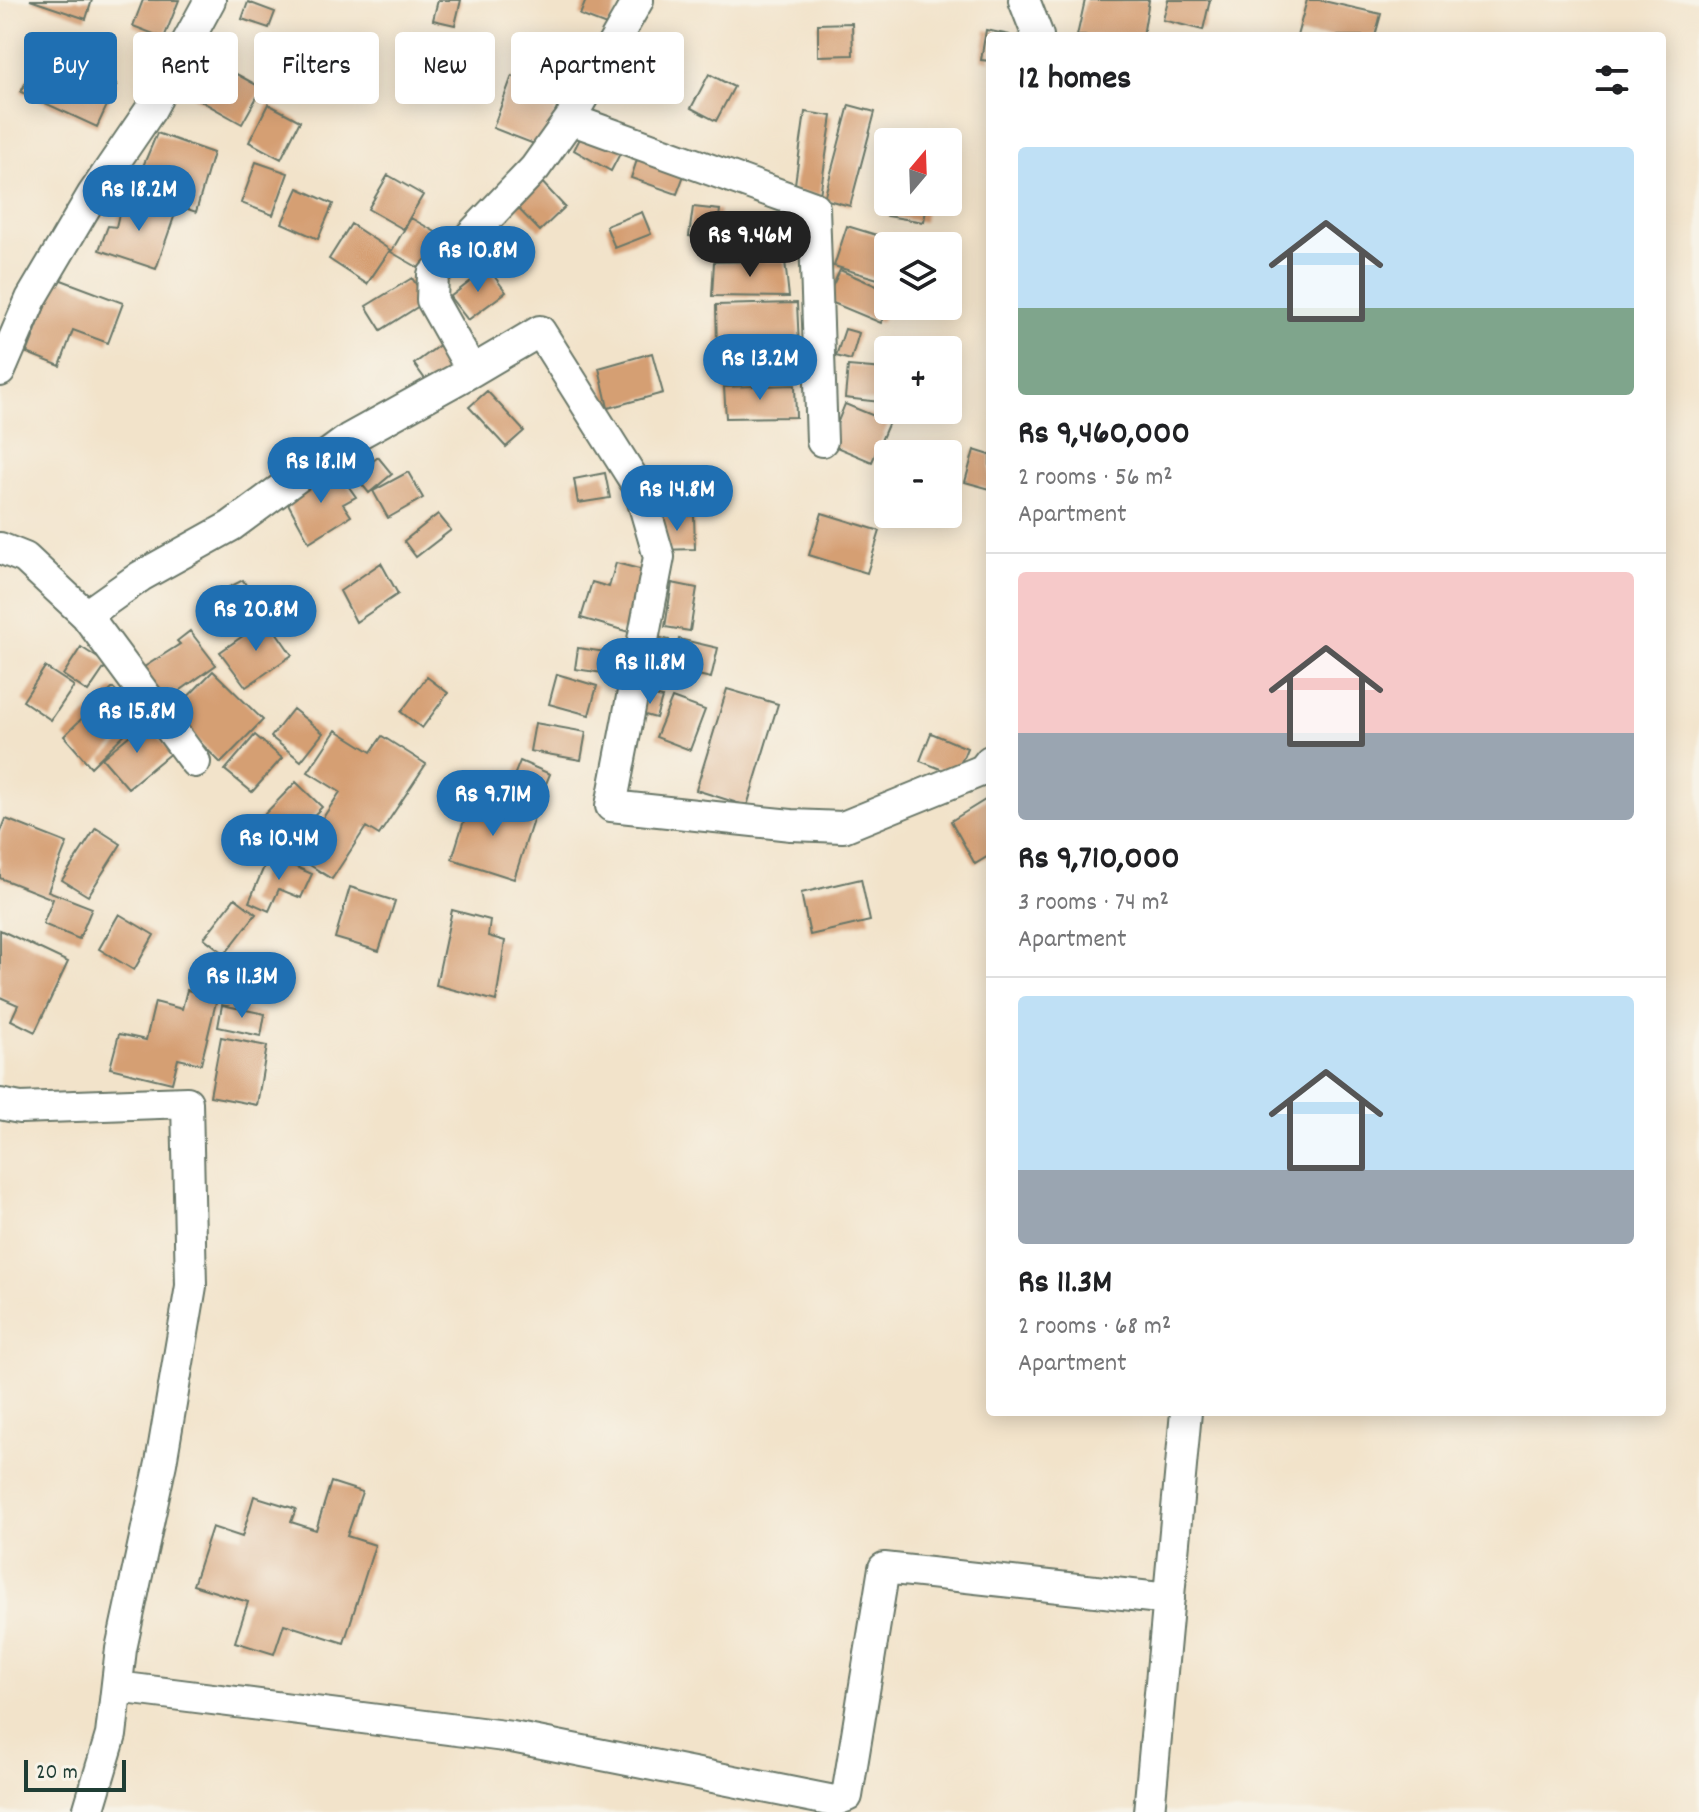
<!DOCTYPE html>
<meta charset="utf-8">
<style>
body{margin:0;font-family:Dekko,sans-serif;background:#f2f2f2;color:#202124;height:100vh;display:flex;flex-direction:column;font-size:30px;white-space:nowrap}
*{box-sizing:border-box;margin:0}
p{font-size:26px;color:#757577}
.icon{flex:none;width:44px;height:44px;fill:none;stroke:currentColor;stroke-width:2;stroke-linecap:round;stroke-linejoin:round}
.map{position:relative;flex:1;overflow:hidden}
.panel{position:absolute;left:986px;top:32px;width:680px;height:1384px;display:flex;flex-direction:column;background:#fff;border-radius:8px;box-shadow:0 4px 20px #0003}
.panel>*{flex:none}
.top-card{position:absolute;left:24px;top:32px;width:760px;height:72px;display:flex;gap:16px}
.needle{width:52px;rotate:19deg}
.fabs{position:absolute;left:874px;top:128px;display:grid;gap:16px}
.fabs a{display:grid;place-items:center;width:88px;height:88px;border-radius:8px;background:#fff;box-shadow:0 4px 20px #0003;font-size:40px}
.scale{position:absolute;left:24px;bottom:20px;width:102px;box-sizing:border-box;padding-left:8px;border:4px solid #1f3d34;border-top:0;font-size:22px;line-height:28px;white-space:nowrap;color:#1f3d34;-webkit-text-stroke:6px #f7f3e8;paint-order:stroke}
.price{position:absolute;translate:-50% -68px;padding:0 18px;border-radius:28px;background:#1f6fb2;color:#fff;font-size:26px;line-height:52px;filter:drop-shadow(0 2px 4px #0008)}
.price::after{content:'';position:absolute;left:50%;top:48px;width:24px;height:18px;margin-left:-12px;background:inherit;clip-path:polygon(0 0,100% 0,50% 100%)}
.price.current{background:#222;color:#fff}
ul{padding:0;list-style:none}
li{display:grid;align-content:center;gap:16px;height:424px;padding:0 32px}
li+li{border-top:2px solid #e0e0e0}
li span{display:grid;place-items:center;height:248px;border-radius:8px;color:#555}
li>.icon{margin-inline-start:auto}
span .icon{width:144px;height:144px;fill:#fffc;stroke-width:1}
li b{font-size:34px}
h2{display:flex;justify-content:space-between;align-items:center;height:96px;padding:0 32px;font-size:34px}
.tag{padding:0 28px;border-radius:8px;background:#fff;box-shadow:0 4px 20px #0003;font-size:28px;line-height:72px}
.tag.current{background:#1f6fb2;color:#fff}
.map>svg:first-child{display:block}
.building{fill:#d59f73}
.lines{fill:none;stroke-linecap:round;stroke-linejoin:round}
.street-casing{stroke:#697768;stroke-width:34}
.street{stroke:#fff;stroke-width:30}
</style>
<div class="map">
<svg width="1699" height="1812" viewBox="0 0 1699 1812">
<rect width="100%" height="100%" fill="#f7f3e8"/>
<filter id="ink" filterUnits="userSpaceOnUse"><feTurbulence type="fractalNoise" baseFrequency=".0125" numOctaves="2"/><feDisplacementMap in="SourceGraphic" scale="16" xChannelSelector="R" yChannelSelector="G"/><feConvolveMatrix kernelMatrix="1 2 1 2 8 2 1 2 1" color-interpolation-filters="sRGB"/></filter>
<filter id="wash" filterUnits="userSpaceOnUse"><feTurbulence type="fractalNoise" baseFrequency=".006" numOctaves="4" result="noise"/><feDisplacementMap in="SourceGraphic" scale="32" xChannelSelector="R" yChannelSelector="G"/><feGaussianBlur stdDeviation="1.8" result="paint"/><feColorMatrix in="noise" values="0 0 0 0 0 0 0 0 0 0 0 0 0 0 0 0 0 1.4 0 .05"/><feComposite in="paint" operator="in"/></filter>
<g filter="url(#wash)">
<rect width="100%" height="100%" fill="#f2e3ca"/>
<g id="blocks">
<path class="building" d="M30,0H92L86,19Z
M143,0H179L164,38L133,26Z
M438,0H461L455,25L433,20Z
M586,0H619L609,26L580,15Z
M1085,0H1149L1143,36H1077Z
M1168,0H1210L1203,30L1163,20Z
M1307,0H1319L1381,14L1375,36H1297Z
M248,2L275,12L269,28L242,19Z
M852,23L853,55L818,56V24Z
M986,30L1010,35L990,36V61L981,60Z
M42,48L117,84L97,127L21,92Z
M207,58L262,88L242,124L187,93Z
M709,74L734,87L716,121L691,108Z
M512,76L562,95L542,147L493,128Z
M268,104L300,121L281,159L249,142Z
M849,105L875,112L850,206L824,199Z
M805,112L832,116L820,195L794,191Z
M586,127L623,148L611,171L574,150Z
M157,133L213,153L196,212L133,190Z
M640,151L687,167L677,194L631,178Z
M256,162L288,173L273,215L241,203Z
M388,175L423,195L403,229L368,209Z
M539,179L565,207L540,231L513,203Z
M298,188L333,204L318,239L282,223Z
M123,197L175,214L156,269L99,250L108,226L116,227Z
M889,202H927L924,222L887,216Z
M693,207L720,210L716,239L689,236Z
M642,212L651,234L615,248L606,226Z
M411,218L446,238L426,272L391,252Z
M351,224L390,250L367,284L329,259Z
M847,226L893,240L891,246H888V256L881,280L834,266Z
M785,261L789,297L712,296L714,262Z
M488,268L506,292L468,320L450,297Z
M840,270L888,291V307L881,323L826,300Z
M56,278L123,303L108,343L73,330L60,366L27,353Z
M412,278L427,301L381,330L366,306Z
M797,303L799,346L717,348L716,305Z
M845,329L859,333L851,360L836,356Z
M441,344L460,370L433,390L414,364Z
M652,353L663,393L608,408L599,368Z
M848,366L884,369L880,402L845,398Z
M795,385L796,417L726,418L724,387Z
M487,391L524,431L506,447L469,407Z
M845,404L889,422L872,462L829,444Z
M974,450L990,455V489L965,482Z
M378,457L392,474L369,493L355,476Z
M337,470L356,497L343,504L351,516L309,542L285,498Z
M408,472L423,498L388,518L373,491Z
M605,473L610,498L578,503L574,479Z
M822,513L880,531L867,573L809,555Z
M438,514L451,530L416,557L404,541Z
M694,515L695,549L660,550V516Z
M381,563L398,594L356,622L340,591Z
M616,563L647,571L629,632L581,618L592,582L609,587Z
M243,580L258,606L218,632L204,600Z
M672,583L697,588L690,631L665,627Z
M267,619L292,655L246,687L220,652Z
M190,631L216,665L161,704L141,669L180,644L177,641Z
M653,636L669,640L663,663L647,659Z
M679,639L718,648L711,678L672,669Z
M81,647L107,664L88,692L63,675Z
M578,648L620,654L617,675L575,669Z
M45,667L74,686L51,720L23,701Z
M213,671L263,720L221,763L171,714Z
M557,674L597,686L589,715L549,704Z
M427,677L448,693L422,728L401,712Z
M113,688L142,717L91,767L64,736Z
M727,689L778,704L747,806L696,790Z
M644,693L662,698L656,718L638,713Z
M672,698L705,710L690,750L656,737Z
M293,709L323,733L301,761L271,737Z
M146,722L172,752L128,788L102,758Z
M535,723L586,732L581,760L530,751Z
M336,730L371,752L382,736L426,764L379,835L366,827L332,879L297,857L340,792L308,772Z
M931,733L967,748L956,775L920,761Z
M255,735L282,758L252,792L225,770Z
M520,761L550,774L534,813L504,801Z
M296,782L322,807L284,846L258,821Z
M990,797V855L975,864L951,821Z
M471,798L534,817L514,879L452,859Z
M6,819L67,843L48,891L92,908L79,939L43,924L53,899L0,878V834Z
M96,828L121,844L88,896L62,880Z
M269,855L312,874L301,898L279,889L269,911L249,902Z
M861,879L870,921L810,935L801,893Z
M350,887L395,901L379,951L335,938Z
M235,898L256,914L225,954L204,938Z
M452,910L490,920L488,936L505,941L496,1001L436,985Z
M119,914L154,935L134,970L99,949Z
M0,930L68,962L35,1032L11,1020L18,1005L0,997Z
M187,990L217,998L201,1064L178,1059L172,1083L110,1068L119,1034L146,1040L155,1002L182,1009Z
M222,1005L265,1014L261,1036L218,1027Z
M221,1037L267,1046L257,1105L210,1096Z
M331,1482L362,1492L347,1536L375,1545L344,1643L284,1624L274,1654L235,1642L248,1602L193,1585L212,1527L242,1537L254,1496L296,1509L291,1522L316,1530Z"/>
</g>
</g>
<g filter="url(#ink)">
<use href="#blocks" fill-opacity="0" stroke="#697768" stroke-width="2"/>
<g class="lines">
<defs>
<path id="street" d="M1024,0L1038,36
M570,119L814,207L822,441
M0,371L31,299L93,194L151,109L210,0
M472,371L540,331L639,488L659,557L611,806L791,825L843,827L983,770L990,761
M0,548L25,558L86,615L141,576L231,526L349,439L472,371L432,300L433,275L535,168L570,119L638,0
M86,615L195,762
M0,1104L20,1108L187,1102L191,1286L161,1463L121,1649L111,1735L88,1812
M117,1687L512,1737L834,1801L847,1796L884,1568L1169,1599
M1149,1812L1186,1412"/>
</defs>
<use href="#street" class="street-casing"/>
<use href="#street" class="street"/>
</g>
</g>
</svg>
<div class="fabs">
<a><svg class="needle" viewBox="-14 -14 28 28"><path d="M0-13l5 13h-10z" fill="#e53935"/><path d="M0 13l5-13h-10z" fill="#757577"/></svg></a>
<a><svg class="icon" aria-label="layers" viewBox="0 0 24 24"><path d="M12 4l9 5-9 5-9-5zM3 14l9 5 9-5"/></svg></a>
<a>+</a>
<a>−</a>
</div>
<div class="scale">20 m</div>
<b class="price" style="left:139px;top:233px">Rs 18.2M</b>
<b class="price current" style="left:750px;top:279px">Rs 9.46M</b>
<b class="price" style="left:478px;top:294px">Rs 10.8M</b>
<b class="price" style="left:760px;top:402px">Rs 13.2M</b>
<b class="price" style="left:321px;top:505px">Rs 18.1M</b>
<b class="price" style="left:677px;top:533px">Rs 14.8M</b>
<b class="price" style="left:256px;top:653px">Rs 20.8M</b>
<b class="price" style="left:650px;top:706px">Rs 11.8M</b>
<b class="price" style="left:137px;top:755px">Rs 15.8M</b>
<b class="price" style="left:493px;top:838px">Rs 9.71M</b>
<b class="price" style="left:279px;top:882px">Rs 10.4M</b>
<b class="price" style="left:242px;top:1020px">Rs 11.3M</b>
<div class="top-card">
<a class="tag current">Buy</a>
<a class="tag">Rent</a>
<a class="tag">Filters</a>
<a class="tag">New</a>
<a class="tag">Apartment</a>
</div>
<section class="panel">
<h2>12 homes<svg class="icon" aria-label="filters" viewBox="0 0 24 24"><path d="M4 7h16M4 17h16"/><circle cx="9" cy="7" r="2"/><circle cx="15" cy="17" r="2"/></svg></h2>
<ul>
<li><span style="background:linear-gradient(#bfe0f5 65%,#7fa58c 0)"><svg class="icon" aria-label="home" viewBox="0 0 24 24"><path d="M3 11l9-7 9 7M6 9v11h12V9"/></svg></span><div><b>Rs 9,460,000</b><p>2 rooms · 56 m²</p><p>Apartment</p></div></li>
<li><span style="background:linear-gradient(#f6c9c9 65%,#9aa5b1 0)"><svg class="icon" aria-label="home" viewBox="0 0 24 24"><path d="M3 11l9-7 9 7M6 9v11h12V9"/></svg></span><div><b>Rs 9,710,000</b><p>3 rooms · 74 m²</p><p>Apartment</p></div></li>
<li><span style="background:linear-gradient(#bfe0f5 70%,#9aa5b1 0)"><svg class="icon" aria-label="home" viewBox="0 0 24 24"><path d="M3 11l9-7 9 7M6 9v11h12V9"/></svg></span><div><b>Rs 11.3M</b><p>2 rooms · 68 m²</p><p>Apartment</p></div></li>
</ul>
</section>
</div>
